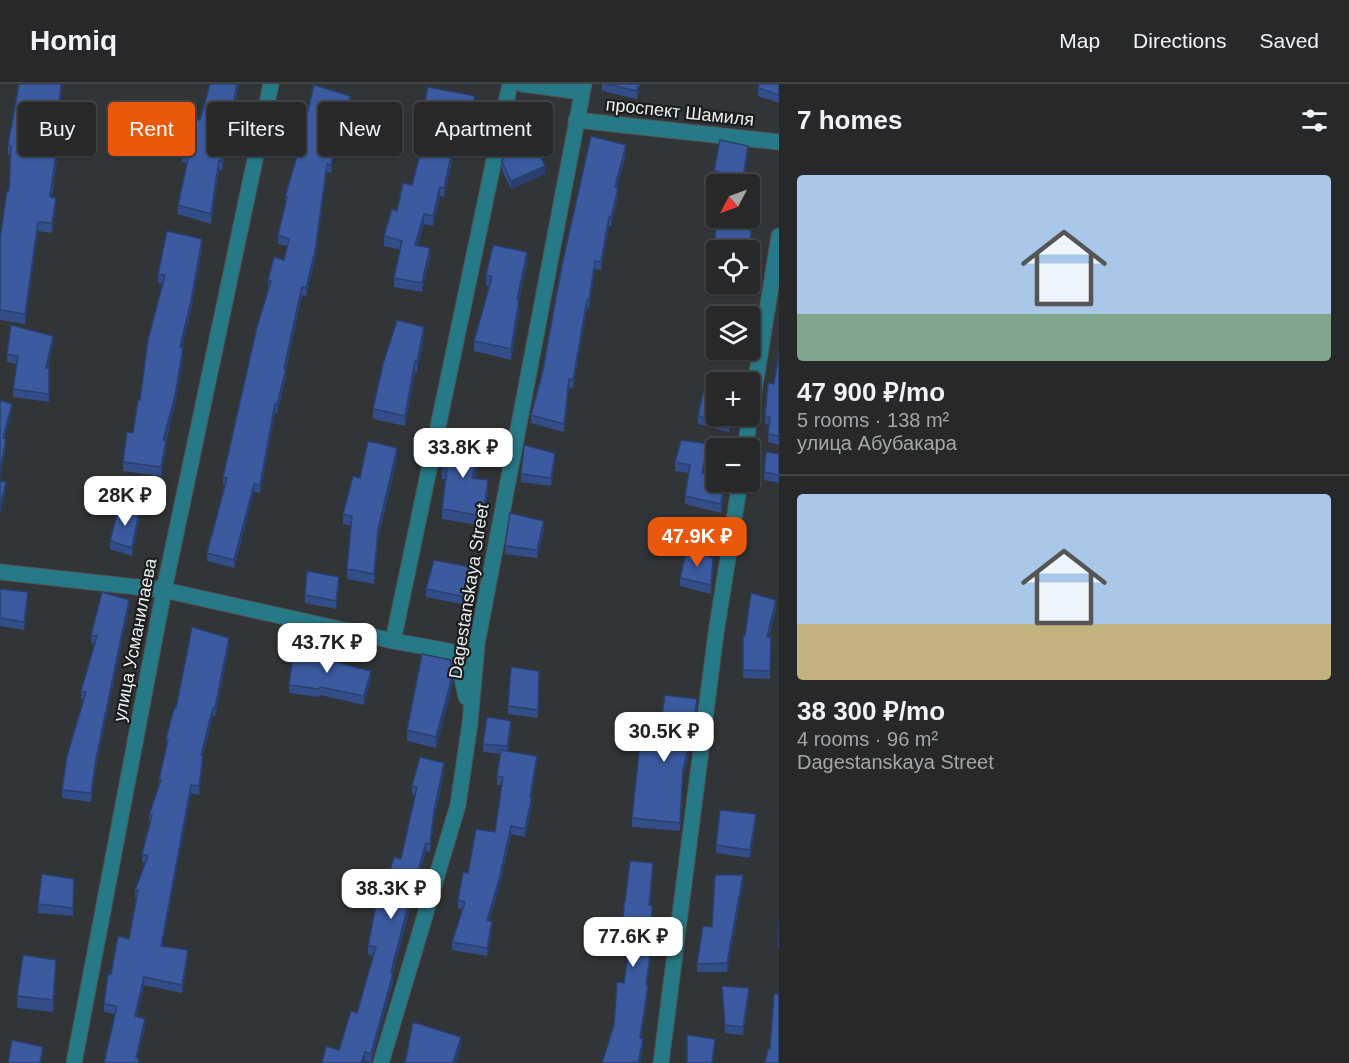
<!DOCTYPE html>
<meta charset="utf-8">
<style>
body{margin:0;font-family:Arial,sans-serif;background:#323435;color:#f1f3f6;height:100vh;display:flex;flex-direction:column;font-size:22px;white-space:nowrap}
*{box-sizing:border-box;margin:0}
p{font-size:20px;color:#a4a6a8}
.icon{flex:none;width:33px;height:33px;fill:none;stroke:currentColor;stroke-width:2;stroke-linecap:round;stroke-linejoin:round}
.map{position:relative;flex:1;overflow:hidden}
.details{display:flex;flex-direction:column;background:#262829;width:570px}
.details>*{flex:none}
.hud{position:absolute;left:18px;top:18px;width:570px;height:54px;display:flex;gap:12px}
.needle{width:39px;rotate:229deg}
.controls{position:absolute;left:706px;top:90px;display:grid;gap:12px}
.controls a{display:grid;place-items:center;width:54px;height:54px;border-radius:6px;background:#262829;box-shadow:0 2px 4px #0004,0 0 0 2px #424446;font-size:30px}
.price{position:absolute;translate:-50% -51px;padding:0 14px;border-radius:12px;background:#fff;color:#222;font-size:20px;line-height:39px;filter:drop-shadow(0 2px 3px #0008)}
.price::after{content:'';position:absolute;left:50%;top:36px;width:18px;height:14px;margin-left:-9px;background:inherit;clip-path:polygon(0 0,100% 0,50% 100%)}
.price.active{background:#ea580c;color:#fff}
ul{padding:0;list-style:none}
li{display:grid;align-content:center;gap:12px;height:318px;padding:0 18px}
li+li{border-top:2px solid #424446}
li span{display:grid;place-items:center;height:186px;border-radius:6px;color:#555}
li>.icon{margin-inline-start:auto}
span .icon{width:108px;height:108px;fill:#fffc;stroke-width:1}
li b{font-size:26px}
h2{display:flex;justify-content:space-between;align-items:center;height:72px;padding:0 18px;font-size:26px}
.pill{padding:0 21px;border-radius:6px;background:#262829;box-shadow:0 2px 4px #0004,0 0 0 2px #424446;font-size:21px;line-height:54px}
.pill.active{background:#ea580c;color:#fff}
header{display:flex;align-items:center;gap:36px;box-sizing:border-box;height:84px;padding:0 30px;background:#262829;border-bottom:2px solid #424446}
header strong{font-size:28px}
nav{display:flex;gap:33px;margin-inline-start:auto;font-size:21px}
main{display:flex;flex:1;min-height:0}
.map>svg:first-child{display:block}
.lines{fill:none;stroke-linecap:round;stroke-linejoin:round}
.minor-casing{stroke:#505354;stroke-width:17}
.minor{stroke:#267987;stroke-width:15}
.wall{fill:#334d89}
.shaded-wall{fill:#293f6f}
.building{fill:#3b5a9f;stroke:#293f6f;stroke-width:1.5}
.labels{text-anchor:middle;stroke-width:4.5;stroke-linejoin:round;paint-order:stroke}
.street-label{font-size:18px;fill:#eceeef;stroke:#1b1c1d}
</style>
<header>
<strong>Homiq</strong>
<nav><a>Map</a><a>Directions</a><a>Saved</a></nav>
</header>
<main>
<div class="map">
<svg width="779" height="979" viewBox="0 0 779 979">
<rect width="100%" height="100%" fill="#323537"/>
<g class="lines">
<defs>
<path id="minor" d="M522,0L582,8
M576,36L779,58
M745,364L779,152
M0,488L164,506L393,557L449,567L458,576L466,613
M393,557L510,0
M74,979L164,506L271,0
M381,979L458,721L470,639L477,560L584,0
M661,979L716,549L740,398"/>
</defs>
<use href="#minor" class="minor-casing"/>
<use href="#minor" class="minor"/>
</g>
<path class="wall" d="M19,0H62L59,33L61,43L52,113L56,124L52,149L38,147L25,240L0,236V155L9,107L11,71H8V61Z
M239,0L222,86H219L211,140L178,130V121L187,79L182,78V68Z
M602,0H640L637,15L602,7Z
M779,0V19L758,12V4Z
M350,20L344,51L337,49L331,89L327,88L315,175L306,212L302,211L286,285V293L277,329H275L260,409L254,408L234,484L207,477V469L225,401H223V393L268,204V196L284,176L287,162L278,160V151L285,121V113Z
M475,22L466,63L456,60L444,113L440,112L433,142L424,140L418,161L430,173L422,208L394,203V194L401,166L384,162V152L412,101L425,53L420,52V42Z
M626,69L617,104L618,112L611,142H609L601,186L595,185L589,224H587L573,304H569L564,348L531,339V331L542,291Z
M748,70L718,95H714V87Z
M502,78L545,90L511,105L502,86Z
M750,104L756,105V114L750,143L751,152L750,170V166H717V185L714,184L717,117V134H750Z
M202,164L191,226L182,263L183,273L175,321L166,357V366L161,392L123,387V378L133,349L140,316L162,200L158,199V190Z
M527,179L519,216V227L511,276L474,267V257L489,202H486V191Z
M711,222L737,229V232H717V266H742L740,276L704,268V260Z
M424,253L417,288H415L405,342L373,335V325Z
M53,260L48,284H49V318L13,313V305L17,280L7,278V270Z
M779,268V361L768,358L769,341L765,340V332L774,300Z
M698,332H733L729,348L698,340Z
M708,368L704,390L725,402L721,429L685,420V412L689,389L675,387V378Z
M779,370V399L764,396V388Z
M481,372L475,394L488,407L483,442L442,435V425L445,395H442V384Z
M397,374L378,456L374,500L347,495V485L351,442L343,440V430L360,394Z
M555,377L551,402L521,398V390Z
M139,436L132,472L110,465V457Z
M544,446L537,474L505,470V462Z
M713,483L711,510L680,502V494Z
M470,491L466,521L426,513V505Z
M339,501L336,525L305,519V511Z
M0,505L28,516L24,546L0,542Z
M129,524L96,683L91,718L62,714V706L84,616L81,615V607L95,560L91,559V551Z
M776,524L769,553H771L770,595L743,594V552H745Z
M229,563L215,632H213L203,671V679L199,711L191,709L162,862L188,874L182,909L144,901L137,933L145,943L137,974L139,979L115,930L104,928V920L111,890L129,855L137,814H135V806L145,779L142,778V770L150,739H149V731L159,702V696L166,663V655L176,624Z
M324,576L371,595L364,621L320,611L319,613L289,609V601Z
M539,587L538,634L508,630V622Z
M453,598L451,607L436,664L407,657V646Z
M697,623L692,657L683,693L680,747L632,743V734L659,651Z
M511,645L508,667L537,680L531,713L532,721L525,753L511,750L499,804L489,837L492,846L487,872L452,866V858L462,825L458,824V816L468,789L495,748L502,701H497V692L501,670L483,668V660Z
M444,688L434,736L430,768L426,767L408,831L393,889V898L371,979L365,977L364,979H322L339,966L357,929L373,872L368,870V862L381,817L401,775L415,711L412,710V702Z
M756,738L750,774L716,769V761Z
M653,787L650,821L651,873L647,901L648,909L641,955L643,963L640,979H602L614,941L624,899L629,864L622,863L625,818Z
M74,795L73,832L38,829V820Z
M743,800L727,888H697V880L712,843Z
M779,835V864L778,863Z
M56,888L53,928L17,924V912Z
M722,902L749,912L743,951L725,949Z"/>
<path class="shaded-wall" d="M61,0H62L58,43V33Z
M237,0H239L222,86V77Z
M638,0H640L637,15V7Z
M350,12V20L344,51V43Z
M475,12V22L466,63V53Z
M61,33V43L50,123V113Z
M337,41V49L331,89V81Z
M456,51V60L444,113V104Z
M626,61V69L615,112V103Z
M748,62V70L744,100H742Z
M219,76V86L211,140V130Z
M327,80V88L315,175L306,212V204Z
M545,82V90L511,105V97Z
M440,103V112L433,142V132Z
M618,104V112L611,142V134Z
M756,105V114L749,151V143Z
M56,114V124L52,149V139Z
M424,130V140L415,170V161Z
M609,133V142L601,186V178Z
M38,138V147L25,240V230Z
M202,155V164L191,226L180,272V263Z
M430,164V173L422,208V199Z
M527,168V179L517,226V215Z
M595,177V185L589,224V216Z
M302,203V211L284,292V284Z
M519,216V227L511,276V265Z
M587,216V224L573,304V296Z
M424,243V253L417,288V278Z
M53,252V260L46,292V284Z
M183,263V273L175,321L163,365V356Z
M415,277V288L405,342V332Z
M286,285V293L277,329V321Z
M569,295V304L564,348V340Z
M12,320V328L3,362V354Z
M275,320V329L260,409V401Z
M731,332H733L729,348V340Z
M6,355V363L0,396V388Z
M166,357V366L161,392V383Z
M708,360V368L702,397V389Z
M481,361V372L472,404V394Z
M397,364V374L378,456L374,500L378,446Z
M555,369V377L551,402V394Z
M488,396V407L483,442V432Z
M6,398V406L0,431V423Z
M725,398V402L721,429V420Z
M254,400V408L234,484V476Z
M139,428V436L132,472V464Z
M544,437V446L537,474V466Z
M470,483V491L466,521V513Z
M339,493V501L336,525V517Z
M28,508V516L24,546V538Z
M129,516V524L96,683L91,718V709L96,675Z
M776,516V524L767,561V553Z
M229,554V563L215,632V624Z
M371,587V595L364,621V612Z
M453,587V598L451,607L436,664V653Z
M697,615V623L692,657L683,693L680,747L683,685Z
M213,624V632L201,679V671Z
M511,637V645L507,670V662Z
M203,671V679L199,711V702Z
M537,672V680L530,721V713Z
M444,679V688L434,736L430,768V760L434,727Z
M191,701V709L161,870V862Z
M532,713V721L525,753V745Z
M756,730V738L750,774V766Z
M511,742V750L499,804L487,844V836Z
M426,759V767L391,897V888Z
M743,791V800L727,888V879Z
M652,822L651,873L646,909V901Z
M492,838V846L487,872V864Z
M188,866V874L182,909V901Z
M56,876V888L53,928V916Z
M393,889V898L371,979V970Z
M144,893V901L135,940V932Z
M648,901V909L640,963V954Z
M749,904V912L743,951V943Z
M145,935V943L136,979V974Z
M461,953V963L456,979H453Z
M643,955V963L640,979H638Z
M715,955V964L713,979H712Z
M365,968L364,979H361Z"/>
<path class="building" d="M19,0H61L58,33H61L50,113L56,114L52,139L38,138L25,230L0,226V155L7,107H9L11,62L8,61Z
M210,0H237L222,77L219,76L211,130L178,121L189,70L182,68L191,34L200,36Z
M606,0H638L637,7Z
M759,0H779V11L758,4Z
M314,1L350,12L344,43L337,41L331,81L327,80L315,167L306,204L302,203L284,284L286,285L277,321L275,320L260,401L254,400L234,476L207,469L227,394L223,393L257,243L271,197L268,196L274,173L284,176L289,155L278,151L287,113H285L297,72Z
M428,3L475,12L466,53L456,51L444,104L440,103L433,132L424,130L415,161L430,164L422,199L394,194L402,157L384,152L392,125L397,127L403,99L412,101L427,44L420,42Z
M530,48L545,82L511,97L502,78L506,60Z
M591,52L626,61L615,103L618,104L611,134L609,133L601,178L595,177L589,216H587L573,296L569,295L564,340L531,331L542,291L562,181Z
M720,56L748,62L742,100H718V87H714Z
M750,104L756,105L749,143H751L750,166H717V177L714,176L717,117V134H750Z
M167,147L202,155L191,217L180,263H183L175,312L163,356L166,357L161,383L123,378L127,348L133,349L138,316H140L148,256L165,191L158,190Z
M493,161L527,168L517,215L519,216L511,265L474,257L492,193L486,191Z
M711,222L737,229L736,232H717V263L704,260Z
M397,236L424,243L417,278L415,277L405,332L373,325L383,280Z
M11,241L53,252L46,284H49V310L13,305L18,272L7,270Z
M729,266H740V268Z
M779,268V352L768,350L770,333L765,332L768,299L774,300Z
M703,309L717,312V332H731L729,340L698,332Z
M0,316L12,320L3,354L6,355L0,388Z
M449,354L481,361L472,394L488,396L483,432L442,425L447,385L442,384Z
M681,356L708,360L702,389L717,393V398H724L721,420L685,412L690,381L675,378Z
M368,357L397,364L378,446L374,490L347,485L352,432L343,430L353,392L360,394Z
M524,361L555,369L551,394L521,390Z
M766,368L779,370V391L764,388Z
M0,397L6,398L0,423Z
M119,422L139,428L132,464L110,457Z
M510,429L544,437L537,466L505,462Z
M687,465L713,474L711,501L680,494Z
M434,476L470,483L466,513L426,505Z
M307,487L339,493L336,517L305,511Z
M0,505L28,508L24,538L0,534Z
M102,508L129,516L96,675L91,709L62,706L67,672L86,608L81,607L97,552L91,551Z
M751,509L776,516L767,553H771L770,587L743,586V552H745Z
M192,543L229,554L215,624H213L201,671H203L199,702L191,701L161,862L188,866L182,901L144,893L135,932L145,935L136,974L139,975L138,979H104L117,922L104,920L108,889L111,890L118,852L129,855L138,806H135L148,772L142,770L152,731H149L161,696H159L168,656L166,655L174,624H176Z
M294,565L324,570V575L371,587L364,612L320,603L319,605L289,601Z
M422,570L450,576L453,587L451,597L436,653L407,646Z
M511,583L539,587L538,626L508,622Z
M665,611L697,615L692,649L683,685L680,739L632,734L641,649L659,651Z
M487,633L511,637L507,662L483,660Z
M501,666L537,672L530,713H532L525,745L511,742L499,796L487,836L492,838L487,864L452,858L465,818L458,816L463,788L468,789L476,745L495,748L503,693L497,692Z
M420,673L444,679L434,727L430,760L426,759L408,822L391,888L393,889L371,970L365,968L361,979H322L326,962L339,966L351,927L357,929L376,863L368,862L377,816L381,817L394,773L401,775L417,703L412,702Z
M720,726L756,730L750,766L716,761Z
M630,777L653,779L649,821L652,822L651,864L646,901H648L640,954L643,955L638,979L634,978V979H602L614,941L617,898L624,899L630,856L622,855L624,818H625Z
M42,790L74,795L73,824L38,820Z
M715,791H743L727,879L697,880L703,842L712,843Z
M779,835V855H778Z
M23,871L56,876L53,916L17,912Z
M722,902L749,904L743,943L725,941Z
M774,910H779V979H765L768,965H770Z
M413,938L461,953L453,979H405Z
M687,951L715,955L712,979H687Z
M12,956L43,963L40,979H8Z"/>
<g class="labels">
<g class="street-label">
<text transform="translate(680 28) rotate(6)" y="6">проспект Шамиля</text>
<text transform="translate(469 507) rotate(-81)" y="6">Dagestanskaya Street</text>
<text transform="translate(135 556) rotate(-79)" y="6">улица Усманилаева</text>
</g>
</g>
</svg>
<div class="controls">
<a><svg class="needle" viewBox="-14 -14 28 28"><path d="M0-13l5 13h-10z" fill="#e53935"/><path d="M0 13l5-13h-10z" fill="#a4a6a8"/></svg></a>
<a><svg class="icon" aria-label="locate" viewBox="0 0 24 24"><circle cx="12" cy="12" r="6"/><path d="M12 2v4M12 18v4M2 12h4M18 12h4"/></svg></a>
<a><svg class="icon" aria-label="layers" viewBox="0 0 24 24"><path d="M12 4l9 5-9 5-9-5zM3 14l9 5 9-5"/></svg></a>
<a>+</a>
<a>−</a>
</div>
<b class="price" style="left:463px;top:395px">33.8K ₽</b>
<b class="price" style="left:125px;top:443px">28K ₽</b>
<b class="price active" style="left:697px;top:484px">47.9K ₽</b>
<b class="price" style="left:327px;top:590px">43.7K ₽</b>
<b class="price" style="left:664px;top:679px">30.5K ₽</b>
<b class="price" style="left:391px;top:836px">38.3K ₽</b>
<b class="price" style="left:633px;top:884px">77.6K ₽</b>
<div class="hud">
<a class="pill">Buy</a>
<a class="pill active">Rent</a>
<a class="pill">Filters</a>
<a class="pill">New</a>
<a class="pill">Apartment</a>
</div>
</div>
<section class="details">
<h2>7 homes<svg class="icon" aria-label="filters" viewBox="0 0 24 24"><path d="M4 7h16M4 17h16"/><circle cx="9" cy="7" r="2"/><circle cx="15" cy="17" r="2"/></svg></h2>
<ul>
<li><span style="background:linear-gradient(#a9c7e8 75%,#7fa58c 0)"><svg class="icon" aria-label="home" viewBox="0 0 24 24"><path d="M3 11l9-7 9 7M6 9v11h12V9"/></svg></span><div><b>47 900 ₽/mo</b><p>5 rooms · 138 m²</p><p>улица Абубакара</p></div></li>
<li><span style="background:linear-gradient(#a9c7e8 70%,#c2b280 0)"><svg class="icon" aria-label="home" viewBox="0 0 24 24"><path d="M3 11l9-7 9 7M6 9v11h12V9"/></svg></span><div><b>38 300 ₽/mo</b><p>4 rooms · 96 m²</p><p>Dagestanskaya Street</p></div></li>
</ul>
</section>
</main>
